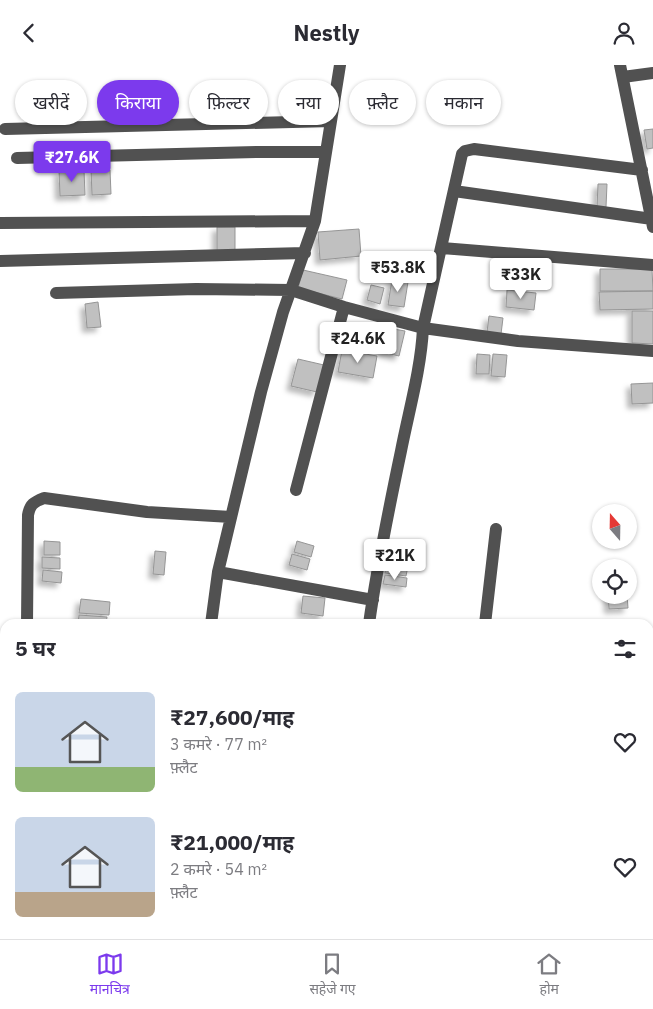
<!DOCTYPE html>
<html lang="hi">
<meta charset="utf-8">
<style>
body{margin:0;font-family:"IBM Plex Sans","Noto Sans Devanagari",sans-serif;background:#f7f7f7;color:#2b2b33;height:100vh;display:flex;flex-direction:column;font-size:19px;white-space:nowrap}
*{box-sizing:border-box;margin:0}
p{font-size:16px;color:#7c7c81}
.icon{flex:none;width:28px;height:28px;fill:none;stroke:currentColor;stroke-width:2;stroke-linecap:round;stroke-linejoin:round}
.map{position:relative;flex:1;overflow:hidden}
.details{position:absolute;left:0px;top:554px;width:654px;height:321px;display:flex;flex-direction:column;background:#fff;border-radius:15px 15px 0 0;box-shadow:0 1px 4px #0004}
.details>*{flex:none}
.top-card{position:absolute;left:15px;top:15px;width:624px;height:45px;display:flex;gap:10px}
.needle{width:32px;rotate:340deg}
.fabs{position:absolute;left:592px;top:439px;display:grid;gap:10px}
.fabs a{display:grid;place-items:center;width:45px;height:45px;border-radius:50%;background:#fff;box-shadow:0 1px 4px #0004;font-size:25px}
.price{position:absolute;translate:-50% -42px;padding:0 11px;border-radius:5px;background:#fff;color:#222;font-size:16px;line-height:32px;filter:drop-shadow(0 1px 2px #0008)}
.price::after{content:'';position:absolute;left:50%;top:30px;width:15px;height:11px;margin-left:-8px;background:inherit;clip-path:polygon(0 0,100% 0,50% 100%)}
.price.current{background:#7c3aed;color:#fff}
ul{padding:0;list-style:none}
li{display:flex;align-items:center;gap:15px;height:125px;padding:0 15px}
li span{display:grid;place-items:center;flex:none;width:140px;height:100px;border-radius:8px;color:#555}
li>.icon{margin-inline-start:auto}
span .icon{width:60px;height:60px;fill:#fffc;stroke-width:1}
li b{font-size:21px}
h2{display:flex;justify-content:space-between;align-items:center;height:60px;padding:0 15px;font-size:21px}
.tag{padding:0 18px;border-radius:22px;background:#fff;box-shadow:0 1px 4px #0004;font-size:18px;line-height:45px}
.tag.current{background:#7c3aed;color:#fff}
header{display:flex;justify-content:space-between;align-items:center;height:65px;padding:0 15px;background:#fff;font-size:22px;font-weight:700}
.dock{display:flex;justify-content:space-around;align-items:center;height:70px;border-top:1px solid #e1e1e2;background:#fff;font-size:14px;color:#7c7c81}
.dock a{display:grid;justify-items:center;gap:2px}
.dock .current{color:#7c3aed}
.map>svg:first-child{display:block}
.building{fill:#c0c0c0;stroke:#959595;filter:url(#shadow)}
.lines{fill:none;stroke-linecap:round;stroke-linejoin:round}
.minor{stroke:#515151;stroke-width:12}
</style>
<header><svg class="icon" aria-label="back" viewBox="0 0 24 24"><path d="M15 5l-7 7 7 7"/></svg>Nestly<svg class="icon" aria-label="person" viewBox="0 0 24 24"><circle cx="12" cy="8" r="4"/><path d="M4 21q1-7 8-7t8 7"/></svg></header>
<div class="map">
<svg width="653" height="874" viewBox="0 0 653 874">
<defs>
<filter id="shadow"><feDropShadow dx="-4.5" dy="4.5" stdDeviation="2.5" flood-color="#0004"/></filter>
</defs>
<rect width="100%" height="100%" fill="#fff"/>
<path class="building" d="M653,64V83L647,84L644,65Z
M84,105L85,130L60,131L59,106Z
M91,105H110L111,129L92,130Z
M598,119H607L606,142H597Z
M217,162H235V187L217,188Z
M359,164L361,191L320,195L318,167Z
M600,204H652L653,226H600Z
M303,205L347,215L342,234L298,223Z
M392,214L408,217L404,242L388,240Z
M371,220L384,223L380,239L367,235Z
M507,225L536,228L534,245L506,242Z
M653,226V244L600,245L599,227Z
M98,237L101,262L87,263L85,239Z
M632,246H653V279L632,278Z
M489,251L503,253L501,269L487,267Z
M388,263L405,266L399,291L382,287Z
M342,285L377,291L373,313L338,307Z
M477,289L490,290L489,309H476Z
M493,289L507,290L505,312L491,311Z
M298,294L324,300L317,327L291,321Z
M653,318V338L632,339L631,319Z
M44,476L60,477V490H44Z
M297,476L314,481L311,492L294,487Z
M155,486L166,487L164,510L153,509Z
M292,489L310,494L307,505L289,500Z
M42,492L60,493V504L42,503Z
M387,498L408,501L406,511L385,508Z
M43,505L62,507L61,518L42,516Z
M385,510L407,513L406,522L383,519Z
M608,530H627L628,543L609,544Z
M303,531L325,533L323,551L301,548Z
M81,534L110,537L109,550L79,548Z
M79,550L107,552L106,559H78Z
M0,672H5V696H0Z
M414,870H434L435,874H415Z"/>
<g class="lines">
<path class="minor" d="M620,0L653,162
M623,12L653,8
M5,64L331,56
M17,93L258,87H326
M454,126L652,154
M0,158L315,156
M442,183L653,200
M0,196L305,188
M56,228L196,224L291,225L344,242L423,263L518,276L653,286
M296,425L344,242
M218,507L373,535
M27,559L28,450C30,439 34,437 44,433L147,447L231,452
M211,559L218,507L261,327L283,247L315,156L340,0
M369,559C377,501 389,443 401,386C409,345 421,304 423,263L462,89L465,86L474,84L642,105
M485,559L496,464
M649,614H653
M0,664L5,666
M649,727H653
M144,870L145,874
M268,870V874
M378,870V874"/>
</g>
</svg>
<div class="fabs">
<a><svg class="needle" viewBox="-14 -14 28 28"><path d="M0-13l5 13h-10z" fill="#e53935"/><path d="M0 13l5-13h-10z" fill="#7c7c81"/></svg></a>
<a><svg class="icon" aria-label="locate" viewBox="0 0 24 24"><circle cx="12" cy="12" r="6"/><path d="M12 2v4M12 18v4M2 12h4M18 12h4"/></svg></a>
</div>
<b class="price current" style="left:72px;top:118px">₹27.6K</b>
<b class="price" style="left:398px;top:228px">₹53.8K</b>
<b class="price" style="left:521px;top:235px">₹33K</b>
<b class="price" style="left:358px;top:299px">₹24.6K</b>
<b class="price" style="left:395px;top:516px">₹21K</b>
<div class="top-card">
<a class="tag">खरीदें</a>
<a class="tag current">किराया</a>
<a class="tag">फ़िल्टर</a>
<a class="tag">नया</a>
<a class="tag">फ़्लैट</a>
<a class="tag">मकान</a>
</div>
<section class="details">
<h2>5 घर<svg class="icon" aria-label="filters" viewBox="0 0 24 24"><path d="M4 7h16M4 17h16"/><circle cx="9" cy="7" r="2"/><circle cx="15" cy="17" r="2"/></svg></h2>
<ul>
<li><span style="background:linear-gradient(#c9d6e8 75%,#8fb573 0)"><svg class="icon" aria-label="home" viewBox="0 0 24 24"><path d="M3 11l9-7 9 7M6 9v11h12V9"/></svg></span><div><b>₹27,600/माह</b><p>3 कमरे · 77 m²</p><p>फ़्लैट</p></div><svg class="icon" aria-label="heart" viewBox="0 0 24 24"><path d="M12 20l-8-8c-3-5 5-10 8-4 3-6 11-1 8 4z"/></svg></li>
<li><span style="background:linear-gradient(#c9d6e8 75%,#b9a48a 0)"><svg class="icon" aria-label="home" viewBox="0 0 24 24"><path d="M3 11l9-7 9 7M6 9v11h12V9"/></svg></span><div><b>₹21,000/माह</b><p>2 कमरे · 54 m²</p><p>फ़्लैट</p></div><svg class="icon" aria-label="heart" viewBox="0 0 24 24"><path d="M12 20l-8-8c-3-5 5-10 8-4 3-6 11-1 8 4z"/></svg></li>
</ul>
</section>
</div>
<nav class="dock">
<a class="current"><svg class="icon" aria-label="map" viewBox="0 0 24 24"><path d="M3 6l6-2 6 2 6-2v14l-6 2-6-2-6 2zM9 4v14M15 6v14"/></svg>मानचित्र</a>
<a><svg class="icon" aria-label="saved" viewBox="0 0 24 24"><path d="M7 4h10v16l-5-4-5 4z"/></svg>सहेजे गए</a>
<a><svg class="icon" aria-label="home" viewBox="0 0 24 24"><path d="M3 11l9-7 9 7M6 9v11h12V9"/></svg>होम</a>
</nav>
